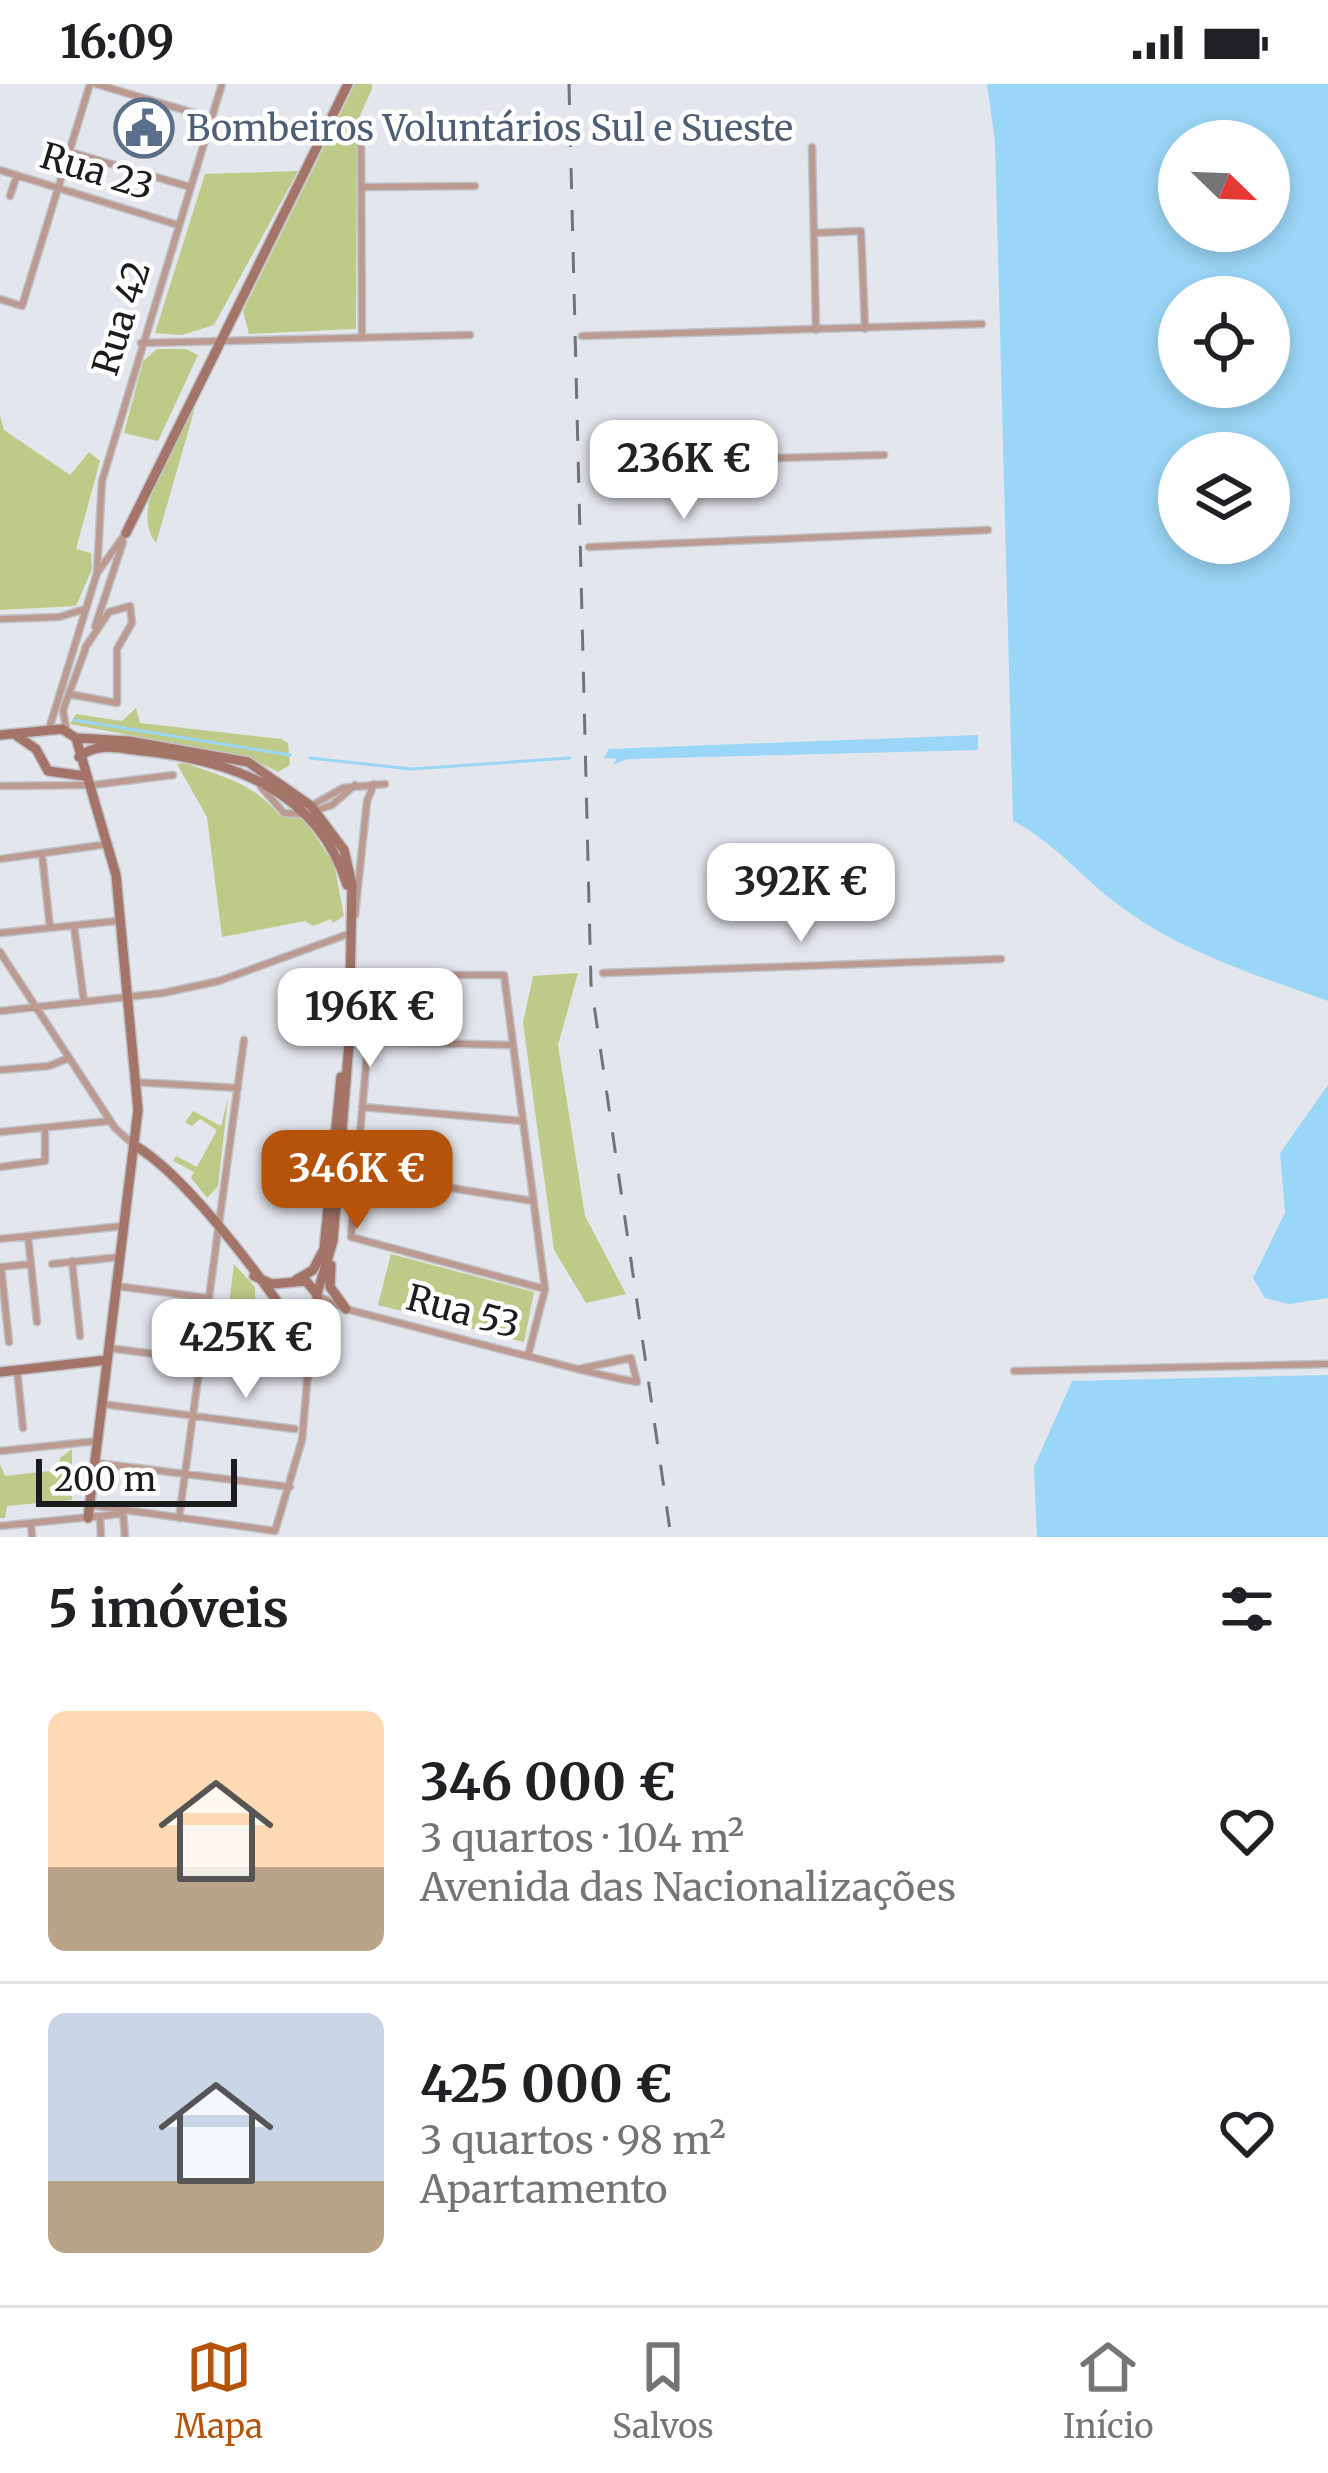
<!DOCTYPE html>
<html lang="pt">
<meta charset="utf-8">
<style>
body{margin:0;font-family:Merriweather,serif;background:#f6f6f6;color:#202124;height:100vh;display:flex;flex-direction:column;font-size:45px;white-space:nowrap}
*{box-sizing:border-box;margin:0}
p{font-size:39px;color:#757577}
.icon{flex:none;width:66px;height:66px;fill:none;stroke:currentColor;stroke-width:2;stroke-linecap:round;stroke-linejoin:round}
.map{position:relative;height:1453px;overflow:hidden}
.panel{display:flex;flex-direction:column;background:#fff;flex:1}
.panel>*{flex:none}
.needle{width:78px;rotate:113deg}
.buttons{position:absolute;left:1158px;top:36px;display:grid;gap:24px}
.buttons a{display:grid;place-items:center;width:132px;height:132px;border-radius:50%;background:#fff;box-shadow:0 6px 18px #0003;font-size:60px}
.scale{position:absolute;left:36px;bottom:30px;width:201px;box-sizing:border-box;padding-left:12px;border:6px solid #1a1c1e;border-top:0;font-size:33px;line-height:42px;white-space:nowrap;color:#1a1c1e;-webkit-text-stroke:9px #fff;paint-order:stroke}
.price{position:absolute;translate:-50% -102px;padding:0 27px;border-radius:24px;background:#fff;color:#222;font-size:39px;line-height:78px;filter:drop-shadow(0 3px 6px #0008)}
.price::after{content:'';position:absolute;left:50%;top:72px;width:36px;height:27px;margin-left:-18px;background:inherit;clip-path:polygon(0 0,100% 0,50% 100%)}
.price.selected{background:#b45309;color:#fff}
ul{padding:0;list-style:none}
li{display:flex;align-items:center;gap:36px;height:300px;padding:0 48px}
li+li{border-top:3px solid #e0e0e0}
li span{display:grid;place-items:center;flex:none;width:336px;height:240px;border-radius:18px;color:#555}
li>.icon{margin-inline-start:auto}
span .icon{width:144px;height:144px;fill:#fffc;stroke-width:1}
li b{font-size:51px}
h2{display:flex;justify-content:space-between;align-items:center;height:144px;padding:0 48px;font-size:51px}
.status{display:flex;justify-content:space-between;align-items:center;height:84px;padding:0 60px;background:#fff;direction:ltr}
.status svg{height:33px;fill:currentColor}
.tabs{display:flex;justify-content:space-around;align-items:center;height:168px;border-top:3px solid #e0e0e0;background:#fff;font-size:33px;color:#757577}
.tabs a{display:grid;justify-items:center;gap:6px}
.tabs .selected{color:#b45309}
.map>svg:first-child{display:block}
.green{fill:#beca87}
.water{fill:#9ad6f7;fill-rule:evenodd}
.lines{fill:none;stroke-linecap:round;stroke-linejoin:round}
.stream{stroke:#9ad6f7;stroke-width:3}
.street-casing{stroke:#bfc2c7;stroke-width:9}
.secondary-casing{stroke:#bfc2c7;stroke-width:12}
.street{stroke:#bc9a91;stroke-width:6}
.secondary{stroke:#a57468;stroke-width:9}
.rail{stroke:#707377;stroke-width:3;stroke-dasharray:21 21;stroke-linecap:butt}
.labels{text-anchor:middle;stroke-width:9;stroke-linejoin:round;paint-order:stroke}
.service-label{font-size:36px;fill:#4e5e75;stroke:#fff;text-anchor:start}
.street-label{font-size:36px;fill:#1a1c1e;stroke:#fff}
</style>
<div class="status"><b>16:09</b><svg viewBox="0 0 49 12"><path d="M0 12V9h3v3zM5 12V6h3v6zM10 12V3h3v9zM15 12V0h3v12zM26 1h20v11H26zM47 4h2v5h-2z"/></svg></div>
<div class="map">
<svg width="1328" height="1453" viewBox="0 0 1328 1453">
<rect width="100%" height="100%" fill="#e3e6ec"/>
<path class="green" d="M355,0H372V5L357,38L356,245L249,250L243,227Z
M298,87L214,241L182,251L155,249L205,90Z
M157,265H186L198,271L158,357L124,349L143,277Z
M195,324L156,459C128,425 176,357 195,324Z
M0,331L4,346L70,391L89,368L100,377L76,465L91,469L92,485L76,522L0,526Z
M136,624L140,639L281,655L288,659L290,681L278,688L248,673L70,640L76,630L122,637Z
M186,679C226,695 251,697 280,732L303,734L334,780L344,832L333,839L331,835L313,842L305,837L222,853L207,733L177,680Z
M578,889L558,961L585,1132L626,1210L586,1219L554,1166L523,939L533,892Z
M228,1014L218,1102L207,1114L191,1094L194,1088L173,1077L176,1072L197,1083L217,1046L200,1035L192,1042L185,1038L193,1027L221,1042Z
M391,1170L534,1208L524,1258L378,1221Z
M234,1180L255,1203V1216L304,1266L305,1286L265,1281L267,1259L226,1245Z
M72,1365V1416L7,1422L5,1434H0V1380L5,1392L58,1386L60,1374Z"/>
<path class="water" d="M987,0H1328V917C1256,891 1178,867 1116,819C1080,792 1054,758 1013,737L995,57ZM1269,57V147H1179V57ZM1269,213V303H1179V213ZM1269,369V459H1179V369Z
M978,651V666L628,675L613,681L617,675L604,674L609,665Z
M1328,1001V1214L1289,1220L1265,1214L1253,1194L1285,1129L1280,1069Z
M1328,1291V1453H1037L1034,1383L1072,1297Z"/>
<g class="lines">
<path class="stream" d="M74,636L290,671
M310,674L411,685L570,674"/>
<defs>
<path id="street" d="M96,0L211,34
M361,45L362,254
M812,63L816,246
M70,68L190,103
M0,86L178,141
M361,103L475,102
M10,112L17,91
M814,149L861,147L865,245
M0,215L22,222L90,0
M582,252L982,240
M141,259L470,251
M778,374L884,371
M589,463L988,446
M97,489L102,397L222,0
M0,535L59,533L85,525
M95,543L123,458
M69,610L117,619V565L132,539L130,522L109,528L85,564
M66,644L63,626L85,566
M49,645L97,489L126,449
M0,702L93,701L173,691
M261,703L284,729L301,730
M311,722L343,704L385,700
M314,727L332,721L355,701
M42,770L50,844
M0,775L109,760
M355,831L367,717L374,700
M74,842L84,918
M0,849L117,837
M0,868L115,1044L134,1061
M603,889L1001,875
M0,927L163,909L219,897L351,849
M367,958L513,961
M0,986L49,982L69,974
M134,998L238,1004
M362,1023L523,1037
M0,1048L110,1037
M0,1083L45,1077V1045
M356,1089L533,1117
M28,1152L37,1238
M0,1155L123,1142
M72,1177L80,1252
M52,1180L120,1173
M116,1202L208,1214
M318,1212L346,1225L511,1268C553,1278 594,1291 637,1298L631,1274L579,1285
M288,1232L310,1266
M9,1258L1,1183L31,1180
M108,1264L303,1289
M528,1272L545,1205L504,891H374L351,1153L545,1205
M17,1286L23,1344
M1014,1287L1328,1280
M102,1320L295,1345
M0,1367L97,1357
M97,1379L290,1403
M90,1421L275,1447L302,1356L313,1230
M123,1429L125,1453
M100,1433L101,1453
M179,1434L244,956
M31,1439L32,1453
M0,1442L120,1430"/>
<path id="secondary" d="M126,449L348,0
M0,651L62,645L76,654L116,791L138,1026L88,1434
M17,652L36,665L48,687L84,692
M76,654L129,657L248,678L311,722L344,766L352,800L349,960L333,1157L317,1210
M79,673C98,657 120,665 142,667C231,676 318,706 347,801
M134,1061C183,1089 253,1183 286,1230L303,1234L317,1223V1210L306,1197L272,1200L254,1192
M331,1181L330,1203L346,1225
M296,1196L313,1186L324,1165L341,993
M0,1288L107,1276"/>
</defs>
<use href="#street" class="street-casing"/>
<use href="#secondary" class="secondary-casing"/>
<use href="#street" class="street"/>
<use href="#secondary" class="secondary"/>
<path class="rail" d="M569,0L591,900L671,1453"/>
</g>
<defs>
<symbol id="civic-ring" viewBox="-11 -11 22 22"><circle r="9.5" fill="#fff" stroke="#5c6f8a" stroke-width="1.5"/><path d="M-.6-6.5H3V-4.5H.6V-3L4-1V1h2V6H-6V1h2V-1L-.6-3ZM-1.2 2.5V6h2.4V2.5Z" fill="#5c6f8a"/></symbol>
</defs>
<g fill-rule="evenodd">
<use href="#civic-ring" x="111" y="11" width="66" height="66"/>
</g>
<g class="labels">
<g class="service-label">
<text x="186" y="57">Bombeiros Voluntários Sul e Sueste</text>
</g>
<g class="street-label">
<text transform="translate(97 87) rotate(17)" y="13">Rua 23</text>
<text transform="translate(121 234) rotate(-73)" y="13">Rua 42</text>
<text transform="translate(463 1227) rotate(15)" y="13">Rua 53</text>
</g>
</g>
</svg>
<div class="buttons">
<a><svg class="needle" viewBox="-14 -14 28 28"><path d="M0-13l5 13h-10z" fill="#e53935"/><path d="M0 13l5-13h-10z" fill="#757577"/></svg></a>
<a><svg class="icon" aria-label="locate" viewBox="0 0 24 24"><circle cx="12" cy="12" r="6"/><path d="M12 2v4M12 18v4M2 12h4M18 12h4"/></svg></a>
<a><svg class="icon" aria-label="layers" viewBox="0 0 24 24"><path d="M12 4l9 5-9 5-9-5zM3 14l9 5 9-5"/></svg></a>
</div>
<div class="scale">200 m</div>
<b class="price" style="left:684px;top:438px">236K €</b>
<b class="price" style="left:801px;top:861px">392K €</b>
<b class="price" style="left:370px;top:986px">196K €</b>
<b class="price selected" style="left:357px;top:1148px">346K €</b>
<b class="price" style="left:246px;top:1317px">425K €</b>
</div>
<section class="panel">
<h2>5 imóveis<svg class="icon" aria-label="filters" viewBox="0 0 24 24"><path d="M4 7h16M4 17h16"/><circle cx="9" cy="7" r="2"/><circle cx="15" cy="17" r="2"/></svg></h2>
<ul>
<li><span style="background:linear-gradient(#ffd9b3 65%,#b9a48a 0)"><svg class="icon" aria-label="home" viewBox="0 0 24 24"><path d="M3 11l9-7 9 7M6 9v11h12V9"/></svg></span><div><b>346 000 €</b><p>3 quartos · 104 m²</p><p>Avenida das Nacionalizações</p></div><svg class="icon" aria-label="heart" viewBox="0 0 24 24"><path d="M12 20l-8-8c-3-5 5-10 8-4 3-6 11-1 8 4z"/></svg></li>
<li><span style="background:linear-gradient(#c9d6e8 70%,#b9a48a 0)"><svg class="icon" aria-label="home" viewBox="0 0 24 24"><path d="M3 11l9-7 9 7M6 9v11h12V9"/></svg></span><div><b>425 000 €</b><p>3 quartos · 98 m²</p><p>Apartamento</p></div><svg class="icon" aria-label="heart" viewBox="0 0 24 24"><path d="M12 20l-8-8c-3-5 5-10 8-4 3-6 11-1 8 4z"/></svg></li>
</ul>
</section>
<nav class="tabs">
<a class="selected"><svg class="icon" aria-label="map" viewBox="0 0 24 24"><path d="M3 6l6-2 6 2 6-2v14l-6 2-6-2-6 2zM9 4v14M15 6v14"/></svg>Mapa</a>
<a><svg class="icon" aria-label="saved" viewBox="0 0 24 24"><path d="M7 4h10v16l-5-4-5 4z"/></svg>Salvos</a>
<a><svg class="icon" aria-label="home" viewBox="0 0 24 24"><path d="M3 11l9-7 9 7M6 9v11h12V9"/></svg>Início</a>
</nav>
